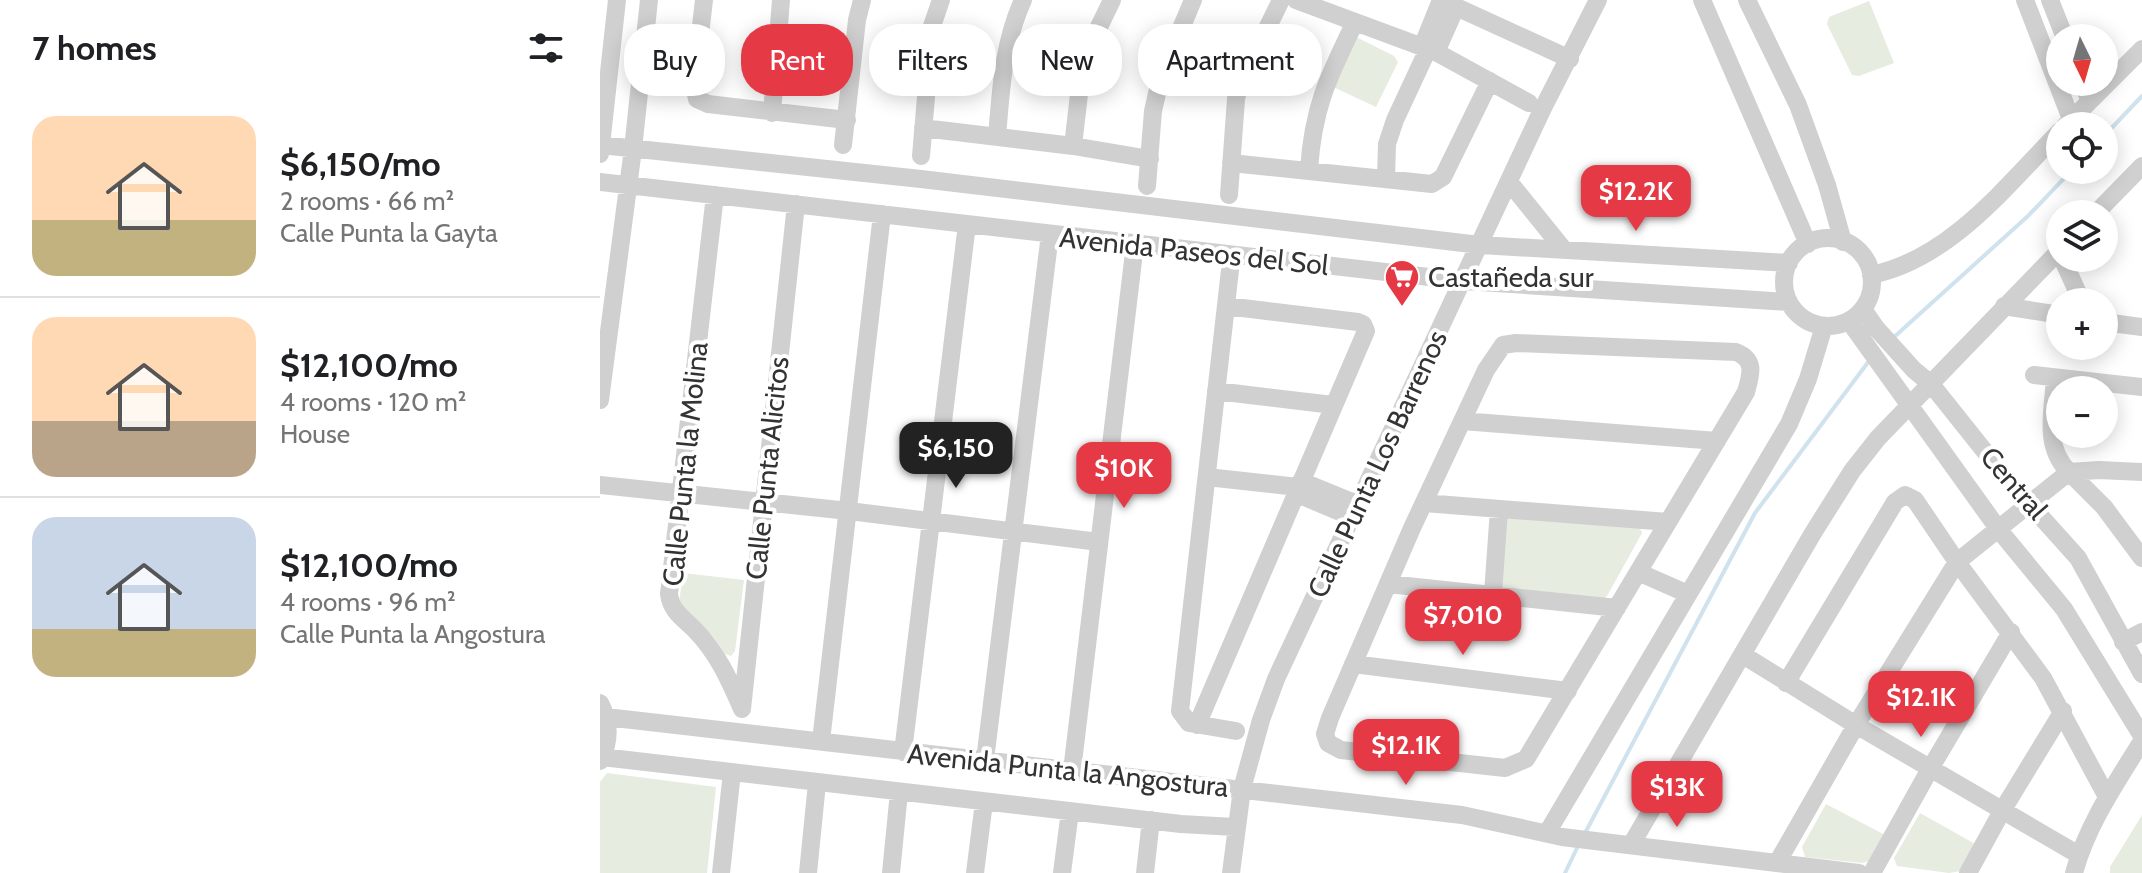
<!DOCTYPE html>
<meta charset="utf-8">
<style>
body{margin:0;font-family:Cabin,sans-serif;background:#f6f6f6;color:#202124;height:100vh;display:flex;flex-direction:column;font-size:30px;white-space:nowrap}
*{box-sizing:border-box;margin:0}
p{font-size:26px;color:#757577}
.icon{flex:none;width:44px;height:44px;fill:none;stroke:currentColor;stroke-width:2;stroke-linecap:round;stroke-linejoin:round}
.map{position:relative;flex:1;overflow:hidden}
.panel{display:flex;flex-direction:column;background:#fff;width:600px}
.panel>*{flex:none}
.top-card{position:absolute;left:24px;top:24px;width:760px;height:72px;display:flex;gap:16px}
.needle{width:52px;rotate:175deg}
.controls{position:absolute;left:1446px;top:24px;display:grid;gap:16px}
.controls a{display:grid;place-items:center;width:72px;height:72px;border-radius:50%;background:#fff;box-shadow:0 4px 20px #0003;font-size:40px}
.price{position:absolute;translate:-50% -68px;padding:0 18px;border-radius:16px;background:#e63946;color:#fff;font-size:26px;line-height:52px;filter:drop-shadow(0 2px 4px #0008)}
.price::after{content:'';position:absolute;left:50%;top:48px;width:24px;height:18px;margin-left:-12px;background:inherit;clip-path:polygon(0 0,100% 0,50% 100%)}
.price.selected{background:#222;color:#fff}
ul{padding:0;list-style:none}
li{display:flex;align-items:center;gap:24px;height:200px;padding:0 32px}
li+li{border-top:2px solid #e0e0e0}
li span{display:grid;place-items:center;flex:none;width:224px;height:160px;border-radius:24px;color:#555}
li>.icon{margin-inline-start:auto}
span .icon{width:96px;height:96px;fill:#fffc;stroke-width:1}
li b{font-size:34px}
h2{display:flex;justify-content:space-between;align-items:center;height:96px;padding:0 32px;font-size:34px}
.pill{padding:0 28px;border-radius:32px;background:#fff;box-shadow:0 4px 20px #0003;font-size:28px;line-height:72px}
.pill.selected{background:#e63946;color:#fff}
main{display:flex;flex:1;min-height:0}
.map>svg:first-child{display:block}
.green{fill:#e6ecdf}
.lines{fill:none;stroke-linecap:round;stroke-linejoin:round}
.stream{stroke:#cfe2ee;stroke-width:4}
.minor{stroke:#d0d0d0;stroke-width:18}
.labels{text-anchor:middle;stroke-width:8;stroke-linejoin:round;paint-order:stroke}
.street-label{font-size:28px;fill:#333;stroke:#fff}
.poi-label{font-size:28px;fill:#333;stroke:#fff;text-anchor:start}
</style>
<main>
<section class="panel">
<h2>7 homes<svg class="icon" aria-label="filters" viewBox="0 0 24 24"><path d="M4 7h16M4 17h16"/><circle cx="9" cy="7" r="2"/><circle cx="15" cy="17" r="2"/></svg></h2>
<ul>
<li><span style="background:linear-gradient(#ffd9b3 65%,#c2b280 0)"><svg class="icon" aria-label="home" viewBox="0 0 24 24"><path d="M3 11l9-7 9 7M6 9v11h12V9"/></svg></span><div><b>$6,150/mo</b><p>2 rooms · 66 m²</p><p>Calle Punta la Gayta</p></div></li>
<li><span style="background:linear-gradient(#ffd9b3 65%,#b9a48a 0)"><svg class="icon" aria-label="home" viewBox="0 0 24 24"><path d="M3 11l9-7 9 7M6 9v11h12V9"/></svg></span><div><b>$12,100/mo</b><p>4 rooms · 120 m²</p><p>House</p></div></li>
<li><span style="background:linear-gradient(#c9d6e8 70%,#c2b280 0)"><svg class="icon" aria-label="home" viewBox="0 0 24 24"><path d="M3 11l9-7 9 7M6 9v11h12V9"/></svg></span><div><b>$12,100/mo</b><p>4 rooms · 96 m²</p><p>Calle Punta la Angostura</p></div></li>
</ul>
</section>
<div class="map">
<svg width="1542" height="873" viewBox="0 0 1542 873">
<rect width="100%" height="100%" fill="#fff"/>
<path class="green" d="M1269,1L1294,63L1259,76L1252,75L1227,24L1229,17Z
M756,37L794,56L798,62L776,107L729,85Z
M906,518L1039,526L1042,533L1007,596L1003,599L902,588Z
M83,573L144,580L135,651L131,656L125,654L115,639L79,603Z
M7,773L116,787L107,873H0V782Z
M1226,804L1285,835L1270,861L1262,863L1205,857L1202,847Z
M1320,813L1377,845L1361,871L1349,873L1297,866L1294,858Z
M1542,815V873H1510V867Z"/>
<g class="lines">
<path class="stream" d="M1504,136L1542,96
M1293,338L1428,216L1472,170
M984,835L1155,513L1269,361
M965,873L978,846"/>
<path class="minor" d="M104,0L94,86L97,99L108,104L247,120
M696,0L836,52L929,103
M841,0L970,59
M1102,0L1208,244
M1147,0L1198,105L1227,185L1243,242
M1425,0L1471,119
M1450,0L1465,38
M822,47L841,0
M836,52L856,7
M1482,82L1490,101
M172,113L181,0
M1465,126L1542,49
M323,128L473,146L550,159
M397,137C401,89 403,44 423,0
M0,145L321,179L880,245L1189,263
M243,145L257,20L262,0
M473,146L483,60L512,0
M0,154L17,0
M321,156L332,26L341,0
M631,163L832,184L843,177L890,81
M709,170C713,107 728,78 755,22
M786,178L787,144L795,120L828,49
M0,182L864,281L1189,302
M910,183L964,250
M547,186L553,111L561,76L593,0
M115,195L69,594C71,611 83,618 94,629C117,652 129,679 142,709
M629,195L636,99L639,86L681,0
M1495,214L1542,166
M1184 282a44 44 0 1 1 88 0a44 44 0 1 1-88 0Z
M1462,258L1482,302
M630,270L580,711L589,723L636,731
M1271,275C1350,259 1406,186 1460,131
M1404,306L1460,315
M1263,309L1276,328L1314,370L1331,384L1406,478L1478,558L1542,674
M1249,321L1399,530L1464,609L1542,736
M1504,322L1542,327
M916,343L1136,352C1156,360 1151,374 1146,392L926,759L905,768L741,750L728,743L725,734L730,718L812,528L886,370L903,345Z
M1434,375L1542,387
M1455,378C1453,412 1443,446 1469,472L1499,470L1542,472
M616,391L733,405
M0,400L33,149L49,0
M862,421L1117,441
M607,477L698,487
M701,481L757,504
M0,485L249,511L499,542
M695,493L752,517
M824,503L1068,522
M1038,572L1088,594
M788,584L1017,608
M893,594L899,509
M1523,642L1542,632
M1143,655L1256,725L1479,855
M753,664L968,691
M1186,683L1295,502L1305,495L1315,500L1357,562L1443,678L1507,797
M0,703C10,722 10,742 0,761
M142,709L196,204
M6,717L862,815L962,837L1259,873
M597,725L766,331L763,324L758,322L626,306
M221,741L282,214
M303,752L367,224
M2,757L581,824L635,827
M385,760L450,234
M472,771L535,244
M947,833L1189,424L1208,379L1224,326
M1031,845L1213,533L1252,471L1278,438L1460,250
M1177,863L1256,725L1357,562L1469,472L1504,507L1542,558
M121,873L132,772
M208,873L217,783
M291,873L299,792
M375,873L384,802
M462,873L470,811
M545,873L551,820
M631,873L642,789L661,720L676,679L942,110L998,0
M1272,873L1330,769L1411,632
M1368,873L1402,811L1463,711
M1474,873C1487,825 1516,783 1542,741"/>
</g>
<defs>
<symbol id="supermarket-pin" viewBox="-11 -11 22 30"><path d="M0 17L-7.5 6A9.5 9.5 0 1 1 7.5 6Z" fill="#e63946" stroke="#fff"/><path d="M-6-5.5h2.5l.6 2H6L4.5 2H-2.5L-4.4-4H-6ZM-1.5 3.2a1.3 1.3 0 1 0 .1 0ZM3 3.2a1.3 1.3 0 1 0 .1 0Z" fill="#fff"/></symbol>
</defs>
<g fill-rule="evenodd">
<use href="#supermarket-pin" x="782" y="257" width="40" height="54"/>
</g>
<g class="labels">
<g class="street-label">
<text transform="translate(594 251) rotate(6)" y="10">Avenida Paseos del Sol</text>
<text transform="translate(85 464) rotate(-84)" y="10">Calle Punta la Molina</text>
<text transform="translate(777 464) rotate(-65)" y="10">Calle Punta Los Barrenos</text>
<text transform="translate(167 468) rotate(-84)" y="10">Calle Punta Alicitos</text>
<text transform="translate(1414 483) rotate(49)" y="10">Central</text>
<text transform="translate(468 770) rotate(6)" y="10">Avenida Punta la Angostura</text>
</g>
<g class="poi-label">
<text x="828" y="287">Castañeda sur</text>
</g>
</g>
</svg>
<div class="controls">
<a><svg class="needle" viewBox="-14 -14 28 28"><path d="M0-13l5 13h-10z" fill="#e53935"/><path d="M0 13l5-13h-10z" fill="#757577"/></svg></a>
<a><svg class="icon" aria-label="locate" viewBox="0 0 24 24"><circle cx="12" cy="12" r="6"/><path d="M12 2v4M12 18v4M2 12h4M18 12h4"/></svg></a>
<a><svg class="icon" aria-label="layers" viewBox="0 0 24 24"><path d="M12 4l9 5-9 5-9-5zM3 14l9 5 9-5"/></svg></a>
<a>+</a>
<a>−</a>
</div>
<b class="price" style="left:1036px;top:233px">$12.2K</b>
<b class="price selected" style="left:356px;top:490px">$6,150</b>
<b class="price" style="left:524px;top:510px">$10K</b>
<b class="price" style="left:863px;top:657px">$7,010</b>
<b class="price" style="left:1321px;top:739px">$12.1K</b>
<b class="price" style="left:806px;top:787px">$12.1K</b>
<b class="price" style="left:1077px;top:829px">$13K</b>
<div class="top-card">
<a class="pill">Buy</a>
<a class="pill selected">Rent</a>
<a class="pill">Filters</a>
<a class="pill">New</a>
<a class="pill">Apartment</a>
</div>
</div>
</main>
